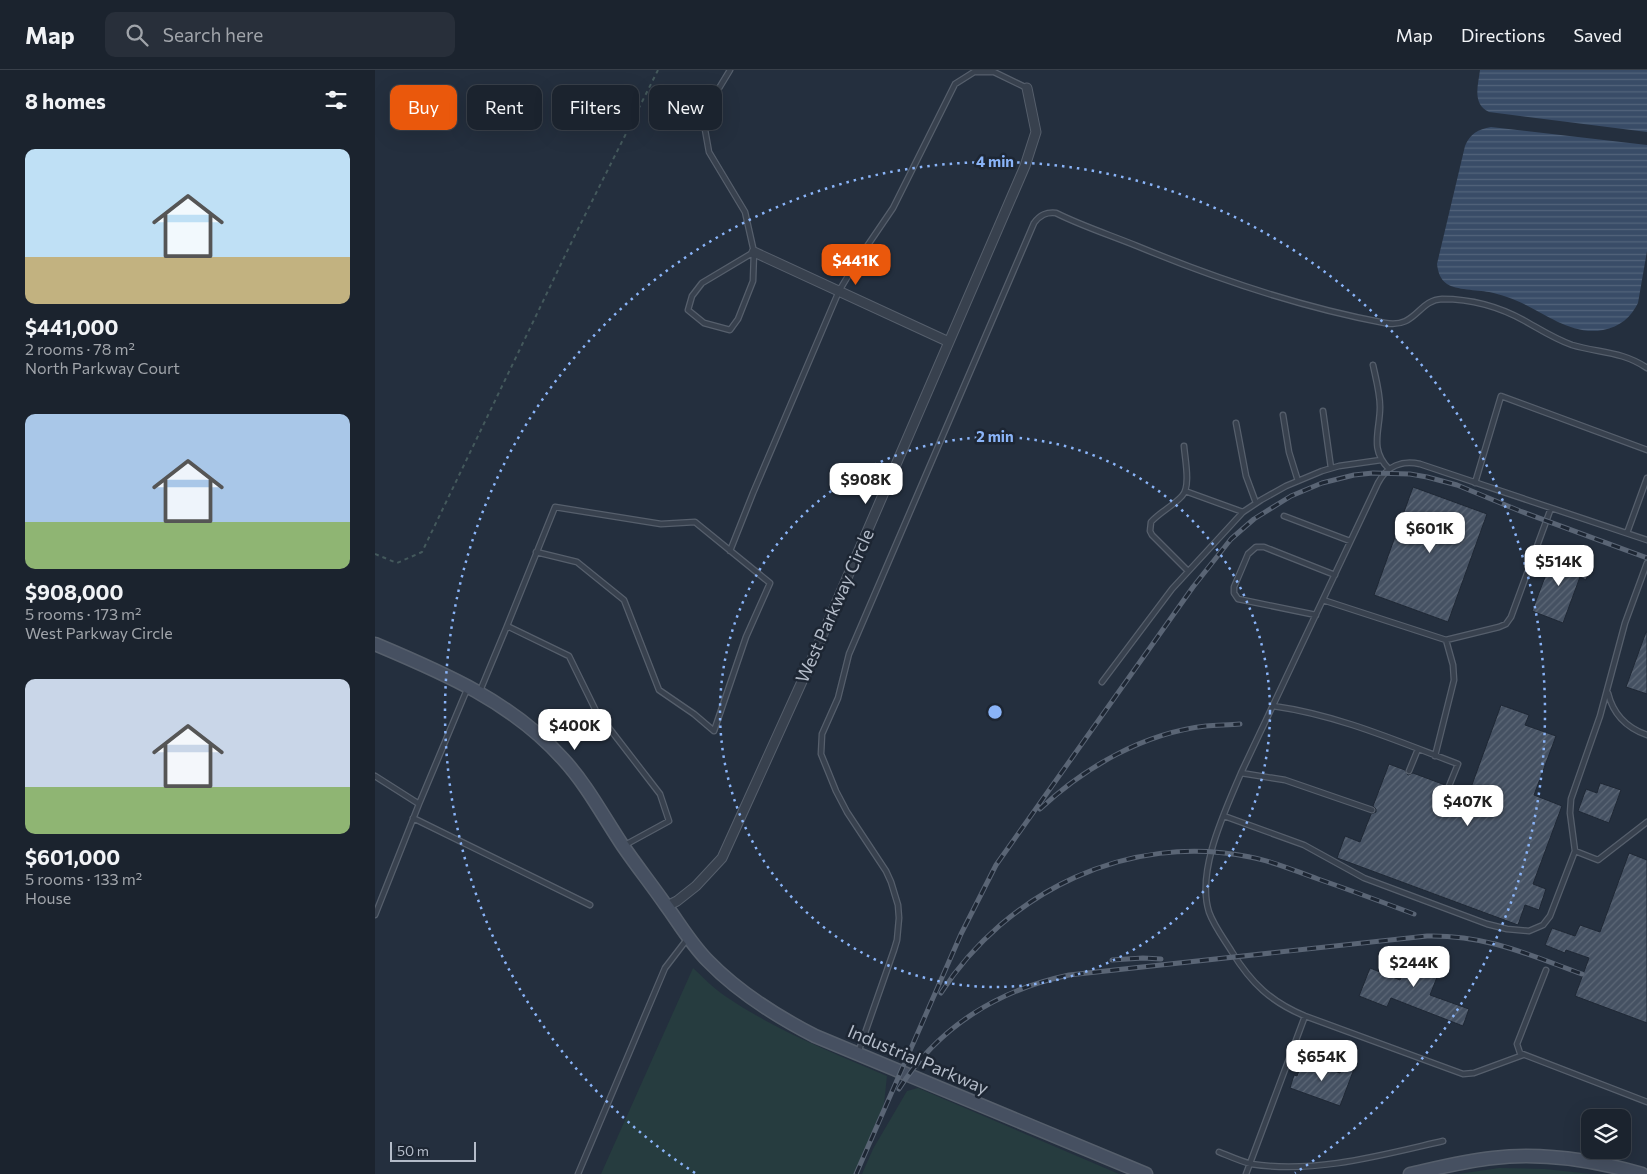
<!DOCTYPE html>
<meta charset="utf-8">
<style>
body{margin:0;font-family:Commissioner,sans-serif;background:#282f3a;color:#f1f3f6;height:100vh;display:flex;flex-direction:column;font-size:19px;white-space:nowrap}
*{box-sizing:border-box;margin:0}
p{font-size:16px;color:#a0a4aa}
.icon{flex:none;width:28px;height:28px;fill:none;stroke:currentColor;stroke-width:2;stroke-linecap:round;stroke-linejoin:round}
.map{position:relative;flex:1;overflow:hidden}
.side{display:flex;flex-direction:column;background:#1b232e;width:375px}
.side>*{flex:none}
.top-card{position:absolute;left:15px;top:15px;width:475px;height:45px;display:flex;gap:10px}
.fabs{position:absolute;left:1206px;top:1039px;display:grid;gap:10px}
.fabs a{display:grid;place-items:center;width:50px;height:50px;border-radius:10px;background:#1b232e;box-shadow:0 5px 20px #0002,0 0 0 1px #39404a;font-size:25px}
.scale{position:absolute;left:15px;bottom:12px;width:86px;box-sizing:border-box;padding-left:5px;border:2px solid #b4bcc9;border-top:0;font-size:14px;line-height:18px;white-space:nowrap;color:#b4bcc9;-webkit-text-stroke:4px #1d2633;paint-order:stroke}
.price{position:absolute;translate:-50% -42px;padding:0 11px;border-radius:10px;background:#fff;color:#222;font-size:16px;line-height:32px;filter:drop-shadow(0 1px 2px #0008)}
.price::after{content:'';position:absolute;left:50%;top:30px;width:15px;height:11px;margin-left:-8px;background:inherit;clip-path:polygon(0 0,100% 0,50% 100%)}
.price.selected{background:#ea580c;color:#fff}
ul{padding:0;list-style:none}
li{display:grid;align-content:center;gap:10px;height:265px;padding:0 25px}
li span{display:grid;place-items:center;height:155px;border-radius:10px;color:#555}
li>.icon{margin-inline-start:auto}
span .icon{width:90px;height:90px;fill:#fffc;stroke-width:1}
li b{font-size:21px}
h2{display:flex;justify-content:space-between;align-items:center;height:60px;padding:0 25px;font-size:21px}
.tag{padding:0 18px;border-radius:10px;background:#1b232e;box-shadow:0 5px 20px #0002,0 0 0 1px #39404a;font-size:18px;line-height:45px}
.tag.selected{background:#ea580c;color:#fff}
header{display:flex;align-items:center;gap:30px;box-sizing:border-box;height:70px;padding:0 25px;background:#1b232e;border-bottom:1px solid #39404a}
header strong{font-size:24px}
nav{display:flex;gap:28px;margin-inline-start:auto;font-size:18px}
.search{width:350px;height:45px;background:#282f3a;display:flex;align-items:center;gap:12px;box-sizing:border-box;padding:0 18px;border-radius:10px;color:#a0a4aa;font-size:19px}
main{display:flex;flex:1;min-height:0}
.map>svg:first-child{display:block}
.grass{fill:#263c3f}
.water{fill:url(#water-rules)}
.building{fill:url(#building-hatch);stroke:#1f2835}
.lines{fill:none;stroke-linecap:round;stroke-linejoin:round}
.lane-casing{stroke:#565f6c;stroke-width:7}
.street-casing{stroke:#565f6c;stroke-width:11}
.secondary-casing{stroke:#565f6c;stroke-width:15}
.path{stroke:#44595c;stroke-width:2;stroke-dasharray:4 4;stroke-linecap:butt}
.lane{stroke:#38414e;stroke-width:4.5}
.street{stroke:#38414e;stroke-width:9}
.secondary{stroke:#465061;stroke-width:12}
.rail-casing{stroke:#5a6575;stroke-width:5}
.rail{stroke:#1d2633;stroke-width:3;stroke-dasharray:9;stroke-linecap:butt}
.ring{fill:none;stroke:#8ab4f8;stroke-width:2.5;stroke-dasharray:2.5 5}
.labels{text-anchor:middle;stroke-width:5;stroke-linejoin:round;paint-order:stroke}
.street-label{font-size:18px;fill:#b4bcc9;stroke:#1d2633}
.centre{fill:#8ab4f8;stroke:#1d2633;stroke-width:2.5}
.ring-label{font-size:15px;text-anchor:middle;font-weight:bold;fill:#8ab4f8;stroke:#1d2633;stroke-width:5;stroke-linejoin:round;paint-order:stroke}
</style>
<header>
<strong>Map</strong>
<div class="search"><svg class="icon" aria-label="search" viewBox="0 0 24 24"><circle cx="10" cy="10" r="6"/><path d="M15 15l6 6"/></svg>Search here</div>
<nav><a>Map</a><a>Directions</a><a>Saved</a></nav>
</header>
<main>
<section class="side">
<h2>8 homes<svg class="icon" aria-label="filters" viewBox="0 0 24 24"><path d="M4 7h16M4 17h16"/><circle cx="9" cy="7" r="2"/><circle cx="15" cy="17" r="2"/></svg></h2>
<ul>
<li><span style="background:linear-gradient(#bfe0f5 70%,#c2b280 0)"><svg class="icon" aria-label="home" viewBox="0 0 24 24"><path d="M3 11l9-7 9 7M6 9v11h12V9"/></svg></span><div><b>$441,000</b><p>2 rooms · 78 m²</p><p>North Parkway Court</p></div></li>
<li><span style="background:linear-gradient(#a9c7e8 70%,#8fb573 0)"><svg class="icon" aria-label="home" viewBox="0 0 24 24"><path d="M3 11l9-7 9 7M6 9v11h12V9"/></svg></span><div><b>$908,000</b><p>5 rooms · 173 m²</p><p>West Parkway Circle</p></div></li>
<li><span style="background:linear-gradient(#c9d6e8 70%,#8fb573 0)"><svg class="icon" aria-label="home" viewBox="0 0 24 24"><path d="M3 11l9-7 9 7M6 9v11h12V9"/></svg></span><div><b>$601,000</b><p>5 rooms · 133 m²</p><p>House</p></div></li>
</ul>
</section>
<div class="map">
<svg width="1272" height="1104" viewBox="0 0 1272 1104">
<defs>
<pattern id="water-rules" width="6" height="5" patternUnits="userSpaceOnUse" patternTransform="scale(1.25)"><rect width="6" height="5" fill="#394c67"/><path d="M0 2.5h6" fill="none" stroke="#53647b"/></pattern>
<pattern id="building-hatch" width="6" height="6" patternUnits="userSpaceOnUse" patternTransform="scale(1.25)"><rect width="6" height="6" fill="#455162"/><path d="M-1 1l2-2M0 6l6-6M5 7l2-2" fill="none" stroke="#5d6877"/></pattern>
</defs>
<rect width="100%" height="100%" fill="#242f3e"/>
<path class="grass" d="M318,898C328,907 338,918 350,926C400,960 456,982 512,1006L509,1034L479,1104H226Z
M543,1018L744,1104H487L498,1079L532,1021Z
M1124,1098L1170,1099L1216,1104H1083Z"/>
<path class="water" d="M1105,0H1272V62L1114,42C1097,34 1103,16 1105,0Z
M1116,57L1272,75V181L1263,233C1256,247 1245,257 1228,260C1191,266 1166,238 1132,227C1126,225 1120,223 1114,222C1102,220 1081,220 1072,214C1065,209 1063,202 1062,194L1090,76C1095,64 1103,59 1116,57Z"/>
<path class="building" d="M1038,417L1112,444L1073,552L999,525Z
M1180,481L1196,488L1195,491L1215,499L1211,510L1205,507L1188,553L1157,541Z
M1271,562H1272V624L1251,617Z
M1126,635L1154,645L1150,655L1181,666L1159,725L1187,736L1158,814L1171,819L1164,840L1150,835L1143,855L962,788L970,766L985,772L996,744L1001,742V739L998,736L1014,694L1030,700L1033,705L1038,703L1070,715L1073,720L1078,718L1094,723Z
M1225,713L1246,720L1234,753L1203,741L1211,719L1222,723Z
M1254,783L1272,790V953L1200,926L1214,888L1191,880L1190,883L1170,875L1177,858L1200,866L1205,855L1225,862Z
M1042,876L1070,887L1055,925L1094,939L1088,956L1016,928L1012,937L984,926L995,898L1025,910L1027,906L1030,907Z
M928,990L965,1003L968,995L979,999L965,1036L915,1018L919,1005L922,1006Z"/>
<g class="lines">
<defs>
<path id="lane" d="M355,0L332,38L329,54L334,82L370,142L379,182L378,211L363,249L355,260L329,253L313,240L317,226L327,213L379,182
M998,295C1001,309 1005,323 1005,337C1005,361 994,379 1014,399
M948,341L956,398
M908,345L914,382L923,411
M861,353L871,406L881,433
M809,376C810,389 816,417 807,426C798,436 785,442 776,452L775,461L777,465L813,501
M1100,413L1126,326L1272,380
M810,421L868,442
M909,446L975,471
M1252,463L1272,408
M355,481L378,423L464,221L482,191L518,138L580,14L599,2H619L652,18
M948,530L1071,570L1124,557L1131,554L1136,547L1176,438
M941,545L863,529L859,523V517L873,484L881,477H889L960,505
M132,556L180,437L286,454L320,452L395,513L371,567L339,661L319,644L284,620L249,530L202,492L161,482
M727,612L797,519L868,442L886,430L911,416L947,401L964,396L1006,390
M105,621L132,556L194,586L221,641L285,724L294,751L250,775
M1233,623C1238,644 1252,658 1272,665
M898,636C963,645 1022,671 1083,694L1074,716
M1060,686L1079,610L1078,595L1071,570
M1034,701L1043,679
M866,703L910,710L997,740
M0,706L44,734L0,845
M44,734L93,617
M849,746L929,775L989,808L1112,854L1132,859L1154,861L1168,855L1175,846L1200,781L1195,743L1196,729L1225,646L1250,553L1272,493
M38,748L215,835
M1200,781L1223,790L1272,752
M1171,900L1142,974L1145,983L1272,1032
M483,983L519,880L522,870L524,848L523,835L516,812L511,801L472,742L461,721L446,684L447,664L463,628L474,584L659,153C665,145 671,142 681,143C707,156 735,165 762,176C842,209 924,237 1010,253C1041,259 1043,230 1067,229C1095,229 1125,237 1150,251C1166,260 1180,269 1197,275C1224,283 1247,281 1272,298
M1148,985L1099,1003L1088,1004L930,946C896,932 876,913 857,882C849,869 839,856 834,842C821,801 850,741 866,703L1003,413C1012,396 1027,390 1045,394L1272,470
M844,1082C854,1086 865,1091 876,1094C940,1104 1007,1085 1068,1071
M203,1104L290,898L313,868
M871,1104L930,946"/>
<path id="street" d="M379,182L574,272
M292,836L302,831L321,816L347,788L434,596L650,96L661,62L652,18"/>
<path id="secondary" d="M0,574C69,603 137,632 188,689C212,715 228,746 248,776C261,795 276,814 290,834C304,853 316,874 333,891C364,923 401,946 440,966L771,1104
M1035,1104C1062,1098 1090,1091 1118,1088C1169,1082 1218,1090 1267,1104"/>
</defs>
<use href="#lane" class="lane-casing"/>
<use href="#street" class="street-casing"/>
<use href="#secondary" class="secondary-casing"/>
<path class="path" d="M0,484L22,493L47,482L200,165L283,0"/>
<use href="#lane" class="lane"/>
<use href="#street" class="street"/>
<use href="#secondary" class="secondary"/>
<defs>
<path id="rail" d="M665,739C710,697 769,663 831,656C842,655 854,655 865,654
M737,890L768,888L786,889
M566,923C632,821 754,762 875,787C898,791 920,801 943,809C975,820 1007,832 1039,844
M524,1019C563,957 623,920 694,905L1052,866C1112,865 1152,884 1207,904
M481,1104L586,864L621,795L818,517L856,469L879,449L916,426L947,413L979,405L998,403L1035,404L1052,407L1082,415L1145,441L1272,488"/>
</defs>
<use href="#rail" class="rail-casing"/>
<use href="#rail" class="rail"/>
</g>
<g class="ring">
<circle cx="620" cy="642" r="275"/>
<path d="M320 1103A550 550 0 1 1 920 1103"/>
</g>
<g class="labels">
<g class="street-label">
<text transform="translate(460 536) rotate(-66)" y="6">West Parkway Circle</text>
<text transform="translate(543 990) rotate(23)" y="6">Industrial Parkway</text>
</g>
</g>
<circle cx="620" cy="642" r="8" class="centre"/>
<g class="ring-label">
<text x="620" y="97">4 min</text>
<text x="620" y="372">2 min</text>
</g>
</svg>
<div class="fabs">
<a><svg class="icon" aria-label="layers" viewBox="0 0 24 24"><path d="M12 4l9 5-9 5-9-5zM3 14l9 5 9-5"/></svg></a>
</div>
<div class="scale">50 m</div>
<b class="price selected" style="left:481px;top:216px">$441K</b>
<b class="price" style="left:491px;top:435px">$908K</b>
<b class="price" style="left:1055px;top:484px">$601K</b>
<b class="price" style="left:1184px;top:517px">$514K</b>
<b class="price" style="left:200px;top:681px">$400K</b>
<b class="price" style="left:1093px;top:757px">$407K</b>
<b class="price" style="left:1039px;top:918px">$244K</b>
<b class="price" style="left:947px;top:1012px">$654K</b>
<div class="top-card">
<a class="tag selected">Buy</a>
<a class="tag">Rent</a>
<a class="tag">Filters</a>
<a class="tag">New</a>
</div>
</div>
</main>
